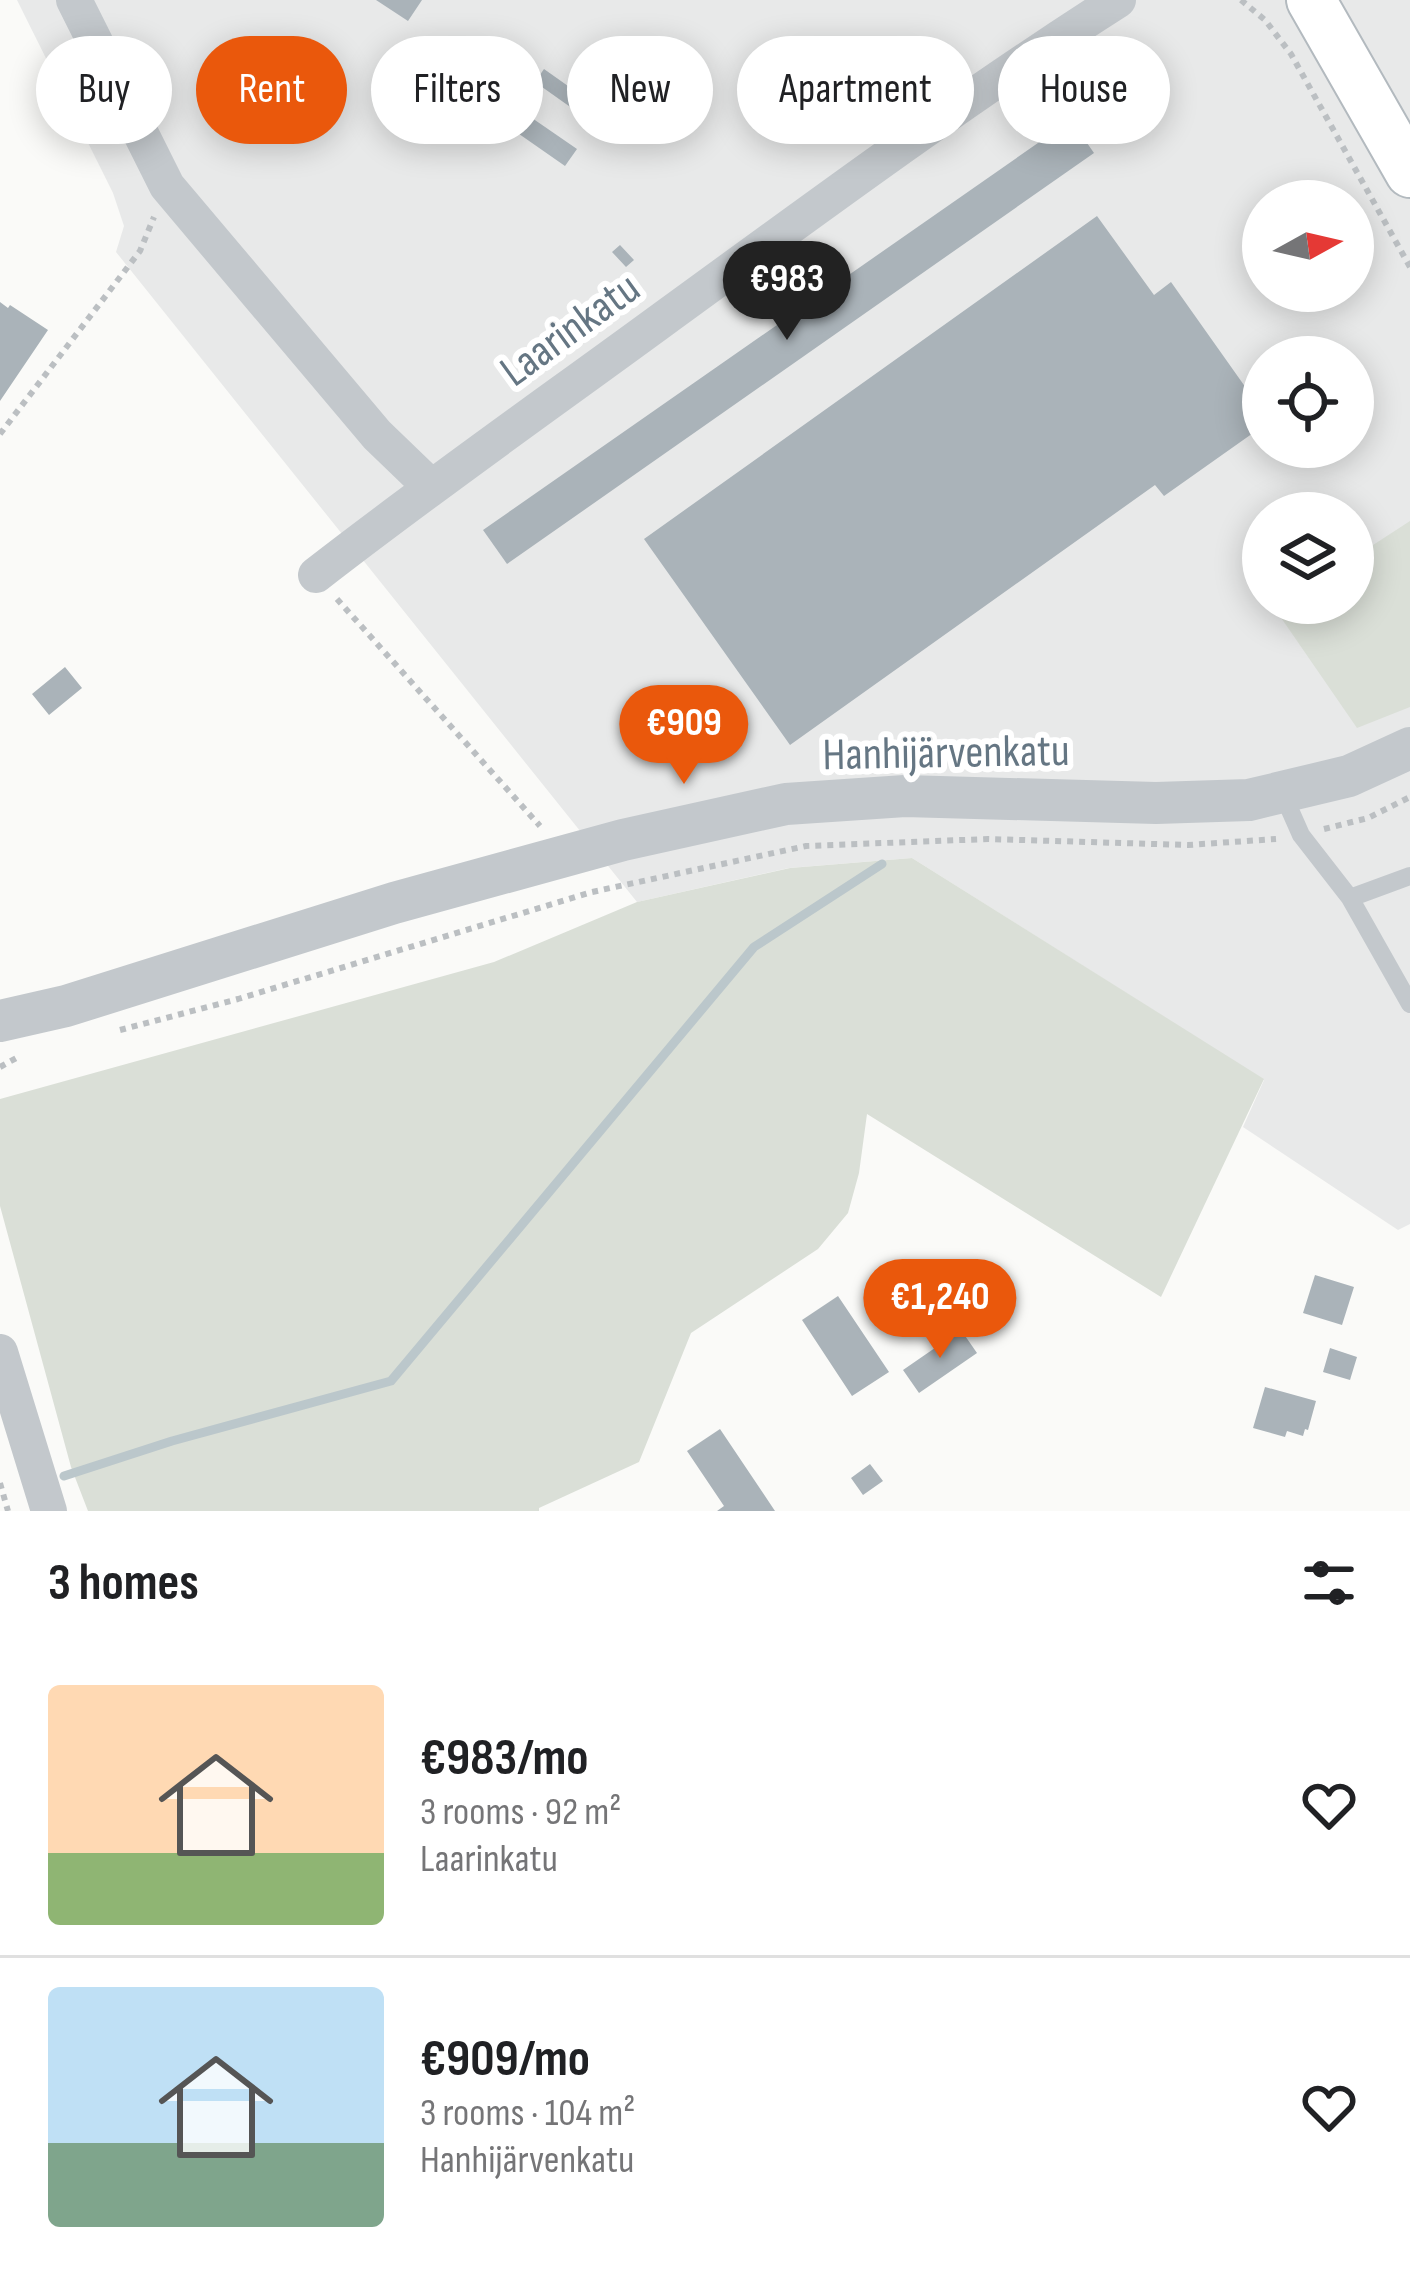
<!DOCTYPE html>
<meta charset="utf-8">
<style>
body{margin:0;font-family:"Sofia Sans Condensed",sans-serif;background:#f2f2f2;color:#202124;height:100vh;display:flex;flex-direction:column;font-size:45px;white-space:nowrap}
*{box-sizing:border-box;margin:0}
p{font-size:39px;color:#757577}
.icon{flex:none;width:66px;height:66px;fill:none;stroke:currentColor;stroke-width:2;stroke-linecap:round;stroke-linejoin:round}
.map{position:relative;height:1511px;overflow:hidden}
.sheet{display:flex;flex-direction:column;background:#fff;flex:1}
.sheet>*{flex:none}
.hud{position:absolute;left:36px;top:36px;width:1338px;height:108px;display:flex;gap:24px}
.needle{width:78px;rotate:82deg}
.tools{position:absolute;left:1242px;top:180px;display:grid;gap:24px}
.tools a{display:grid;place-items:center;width:132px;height:132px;border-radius:50%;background:#fff;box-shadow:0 6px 30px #0003;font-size:60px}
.price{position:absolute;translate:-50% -102px;padding:0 27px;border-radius:42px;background:#ea580c;color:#fff;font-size:39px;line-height:78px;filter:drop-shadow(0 3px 6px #0008)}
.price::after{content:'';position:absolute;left:50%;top:72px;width:36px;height:27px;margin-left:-18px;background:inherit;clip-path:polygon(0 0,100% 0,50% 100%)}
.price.current{background:#222;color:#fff}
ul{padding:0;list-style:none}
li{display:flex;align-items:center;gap:36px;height:300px;padding:0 48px}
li+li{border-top:3px solid #e0e0e0}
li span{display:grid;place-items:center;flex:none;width:336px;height:240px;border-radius:12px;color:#555}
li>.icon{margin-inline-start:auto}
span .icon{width:144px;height:144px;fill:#fffc;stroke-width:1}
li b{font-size:51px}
h2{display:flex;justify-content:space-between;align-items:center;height:144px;padding:0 48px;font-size:51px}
.pill{padding:0 42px;border-radius:54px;background:#fff;box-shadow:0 6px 30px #0003;font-size:42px;line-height:108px}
.pill.current{background:#ea580c;color:#fff}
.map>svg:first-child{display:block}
.built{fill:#e8e9e9;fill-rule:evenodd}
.green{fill:#dadfd7}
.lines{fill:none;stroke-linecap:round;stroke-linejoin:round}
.stream{stroke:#bbc7cb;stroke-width:9}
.building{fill:#aab3b9}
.secondary-casing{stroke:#b3babf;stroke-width:52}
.path{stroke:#bbbfc2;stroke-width:6;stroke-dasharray:6 6;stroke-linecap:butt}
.service{stroke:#c3c8cc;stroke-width:18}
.minor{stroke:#c3c8cc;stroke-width:36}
.tertiary{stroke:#c3c8cc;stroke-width:42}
.secondary{stroke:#fff;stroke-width:48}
.labels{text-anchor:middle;stroke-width:12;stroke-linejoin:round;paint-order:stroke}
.street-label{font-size:45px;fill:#657683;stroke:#fff}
</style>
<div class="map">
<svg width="1410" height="1511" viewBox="0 0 1410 1511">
<rect width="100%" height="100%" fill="#fafaf8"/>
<path class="built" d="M17,0H1410V1224L1398,1230L1243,1127L1264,1080L912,858L789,868L637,902L116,252L124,226L113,193ZM1263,201H1353V291H1263ZM1263,357H1353V447H1263ZM1263,513H1353V603H1263Z"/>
<path class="green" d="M1410,521V707L1357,728L1275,609L1285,603H1353V558Z
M912,858L1264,1079L1161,1297L867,1114L859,1173L848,1213L818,1249L691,1333L639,1462L539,1508V1511H88L71,1467L0,1206V1099L494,962L637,902L790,868Z"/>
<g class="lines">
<path class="stream" d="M64,1476L172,1441L391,1381L754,947L882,864"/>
</g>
<path class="building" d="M376,0H422L408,21Z
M544,69L616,120L607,133L535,82Z
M500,96L577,149L565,166L489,113Z
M1071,120L1094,153L507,564L483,530Z
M1097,216L1154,295L1171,282L1263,412V426L1164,496L1155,485L790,745L644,539Z
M620,245L634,260L626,267L612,252Z
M0,302L8,308L10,305L48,330L0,401Z
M65,667L82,688L49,715L32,694Z
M1315,1275L1354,1287L1342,1325L1303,1313Z
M838,1296L889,1372L852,1396L802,1320Z
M961,1330L977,1353L919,1393L903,1370Z
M1330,1348L1357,1357L1350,1380L1323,1372Z
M1265,1387L1316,1401L1308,1430L1305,1429L1303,1436L1287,1431L1285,1437L1253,1428Z
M720,1429L775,1511H717L724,1506L687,1451Z
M870,1464L883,1481L863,1495L851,1478Z"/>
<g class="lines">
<defs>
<path id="secondary" d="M1311,0L1410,173"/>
</defs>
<use href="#secondary" class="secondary-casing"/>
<path class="path" d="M1241,0L1265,20L1291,54L1410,267
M0,434L140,251L154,217
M337,599L540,826
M1324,829L1368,818L1410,797
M120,1030L238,999L592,892L806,846L988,839L1188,845L1276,839
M0,1067L20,1056
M0,1483L8,1511"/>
<path class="service" d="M1282,792L1301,835L1350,898L1410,1004
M1350,898L1410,876"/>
<path class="minor" d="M74,0L167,186L377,435L431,487
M316,575C429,487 546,405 662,320C812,211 961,100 1118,0
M0,1352L49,1511"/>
<path class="tertiary" d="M0,1021L66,1006L394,903L623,840L786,804L905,796L1156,803L1249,800L1349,776L1410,748"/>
<use href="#secondary" class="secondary"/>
</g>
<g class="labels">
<g class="street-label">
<text transform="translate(569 328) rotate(-36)" y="16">Laarinkatu</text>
<text transform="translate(946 751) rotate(-1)" y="16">Hanhijärvenkatu</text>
</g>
</g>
</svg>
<div class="tools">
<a><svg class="needle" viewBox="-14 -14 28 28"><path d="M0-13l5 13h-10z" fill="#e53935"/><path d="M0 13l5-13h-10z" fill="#757577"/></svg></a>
<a><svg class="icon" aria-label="locate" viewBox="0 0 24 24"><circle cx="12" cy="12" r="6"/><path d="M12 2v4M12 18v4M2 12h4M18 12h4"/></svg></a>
<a><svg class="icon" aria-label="layers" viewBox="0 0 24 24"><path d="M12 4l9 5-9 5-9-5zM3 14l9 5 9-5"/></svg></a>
</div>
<b class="price current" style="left:787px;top:343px">€983</b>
<b class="price" style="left:684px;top:787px">€909</b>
<b class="price" style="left:940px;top:1361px">€1,240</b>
<div class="hud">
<a class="pill">Buy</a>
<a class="pill current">Rent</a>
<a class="pill">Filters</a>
<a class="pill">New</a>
<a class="pill">Apartment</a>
<a class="pill">House</a>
</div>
</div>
<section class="sheet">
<h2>3 homes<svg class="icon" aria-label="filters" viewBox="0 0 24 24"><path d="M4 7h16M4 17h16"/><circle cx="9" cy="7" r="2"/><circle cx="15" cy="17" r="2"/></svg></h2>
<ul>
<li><span style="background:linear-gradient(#ffd9b3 70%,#8fb573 0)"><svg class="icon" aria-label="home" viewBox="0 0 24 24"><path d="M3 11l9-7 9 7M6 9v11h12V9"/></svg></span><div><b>€983/mo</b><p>3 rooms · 92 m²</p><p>Laarinkatu</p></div><svg class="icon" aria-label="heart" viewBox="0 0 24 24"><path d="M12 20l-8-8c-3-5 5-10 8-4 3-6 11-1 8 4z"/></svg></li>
<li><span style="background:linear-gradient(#bfe0f5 65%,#7fa58c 0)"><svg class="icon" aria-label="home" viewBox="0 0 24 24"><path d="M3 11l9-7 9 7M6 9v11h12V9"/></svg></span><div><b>€909/mo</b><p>3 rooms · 104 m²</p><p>Hanhijärvenkatu</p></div><svg class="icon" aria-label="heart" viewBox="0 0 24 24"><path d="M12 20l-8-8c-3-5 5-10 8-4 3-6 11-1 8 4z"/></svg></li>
</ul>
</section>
